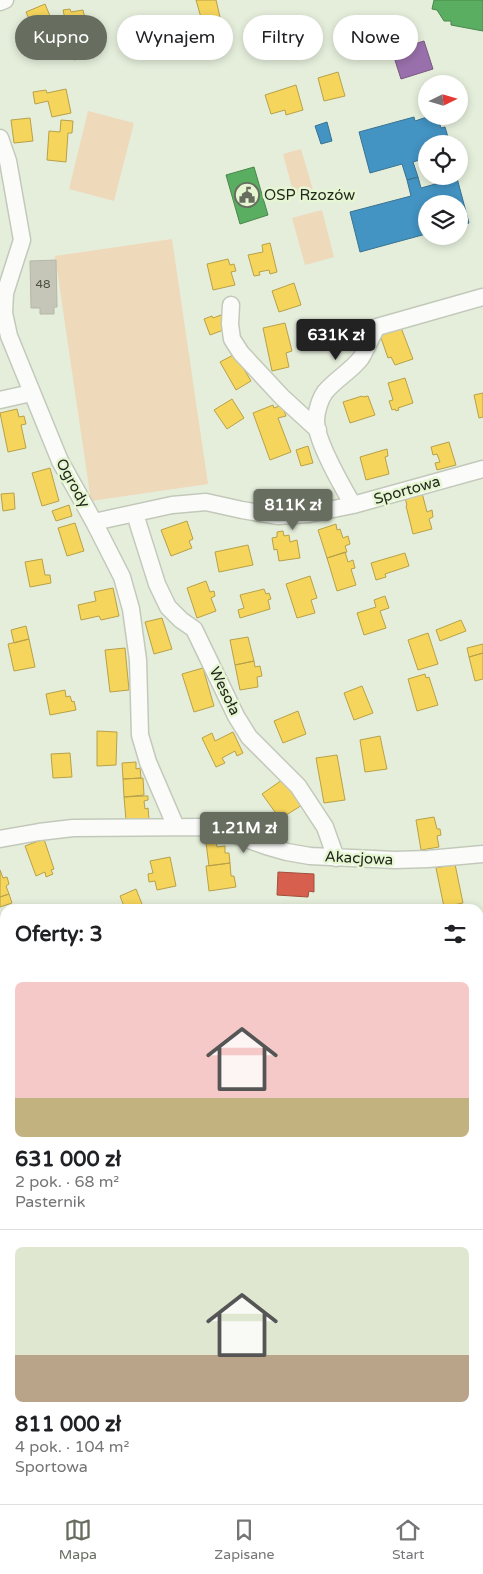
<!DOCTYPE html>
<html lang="pl">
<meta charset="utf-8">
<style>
body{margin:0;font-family:"Varela Round",sans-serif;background:#f2f2f2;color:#202124;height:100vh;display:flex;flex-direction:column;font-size:19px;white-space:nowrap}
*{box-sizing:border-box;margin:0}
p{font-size:16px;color:#757577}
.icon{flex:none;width:28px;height:28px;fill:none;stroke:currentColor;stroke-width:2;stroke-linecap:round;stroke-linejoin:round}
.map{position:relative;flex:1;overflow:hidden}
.side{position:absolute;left:0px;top:904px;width:484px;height:601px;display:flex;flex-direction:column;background:#fff;border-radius:15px 15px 0 0;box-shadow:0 2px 8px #0003}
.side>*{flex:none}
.hud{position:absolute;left:15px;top:15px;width:454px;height:45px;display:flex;gap:10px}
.needle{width:32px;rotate:85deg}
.buttons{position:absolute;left:418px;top:75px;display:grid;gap:10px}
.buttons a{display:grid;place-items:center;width:50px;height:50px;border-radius:50%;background:#fff;box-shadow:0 2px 8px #0003;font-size:25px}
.price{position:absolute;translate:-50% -42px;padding:0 11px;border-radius:5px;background:#676d5f;color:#fff;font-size:16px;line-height:32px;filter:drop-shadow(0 1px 2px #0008)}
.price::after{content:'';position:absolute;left:50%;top:30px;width:15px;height:11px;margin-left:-8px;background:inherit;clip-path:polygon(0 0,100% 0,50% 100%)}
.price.selected{background:#222;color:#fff}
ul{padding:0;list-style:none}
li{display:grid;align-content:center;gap:10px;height:265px;padding:0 15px}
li+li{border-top:1px solid #e0e0e0}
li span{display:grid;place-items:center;height:155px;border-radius:8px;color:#555}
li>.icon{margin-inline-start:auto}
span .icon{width:90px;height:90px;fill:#fffc;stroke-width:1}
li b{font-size:21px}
h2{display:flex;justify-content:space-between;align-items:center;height:60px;padding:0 15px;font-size:21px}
.pill{padding:0 18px;border-radius:22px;background:#fff;box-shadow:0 2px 8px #0003;font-size:18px;line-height:45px}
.pill.selected{background:#676d5f;color:#fff}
.tab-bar{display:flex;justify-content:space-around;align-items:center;height:70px;border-top:1px solid #e0e0e0;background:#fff;font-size:14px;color:#757577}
.tab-bar a{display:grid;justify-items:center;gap:2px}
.tab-bar .selected{color:#676d5f}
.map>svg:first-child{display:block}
.green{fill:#eed9bb}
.homes{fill:#f6d55c;stroke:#b7a149}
.shops{fill:#d6604d;stroke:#a04f3e}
.offices{fill:#9970ab;stroke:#765a80}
.schools{fill:#4393c3;stroke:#397391}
.public{fill:#5aae61;stroke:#4a864c}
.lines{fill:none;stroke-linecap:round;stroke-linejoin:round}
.stream{stroke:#a6ebe3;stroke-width:5}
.building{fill:#c5c6b7;stroke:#b5b7a8}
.minor-casing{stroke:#c3c9ba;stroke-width:19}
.minor{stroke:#fbfcfa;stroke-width:16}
.rail-casing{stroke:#babdb8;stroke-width:5.5}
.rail{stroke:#e6f6d3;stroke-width:4;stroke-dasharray:11;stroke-linecap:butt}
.labels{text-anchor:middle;stroke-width:5;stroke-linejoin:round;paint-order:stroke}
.number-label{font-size:12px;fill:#4c5043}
.poi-label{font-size:15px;fill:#23281c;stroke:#e6f6d3;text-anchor:start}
.street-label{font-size:15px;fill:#23281c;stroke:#e6f6d3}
</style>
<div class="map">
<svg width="483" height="1504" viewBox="0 0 483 1504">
<rect width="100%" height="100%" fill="#e5eedb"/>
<path class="green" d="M88,111L134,123L114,201L69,189Z
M301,149L313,190L294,195L283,154Z
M322,210L334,257L305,265L292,218Z
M172,239L208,484L91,501L55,256Z
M0,1022L5,1033V1141L0,1130Z
M0,1282L5,1293V1434L0,1423Z"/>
<path class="homes" d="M196,0H216L220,17L202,21Z
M45,4L55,28L36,36L26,12Z
M70,9L71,12L83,10L87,26L91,25L92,32L88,33L89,39L79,41L81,46H83L84,48L91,47L93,56L74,60L63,10Z
M338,72L345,96L324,101L318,78Z
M296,85L303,110L286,115L285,110L271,114L265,95Z
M66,89L71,113L52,117L48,101L35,104L33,92L46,90L47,93Z
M30,118L33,141L14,143L11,120Z
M61,120L73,121L72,133H68L66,162L47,160L49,131L60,132Z
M270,243L277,272L270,274L269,270L259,272L260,275L254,276L248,255L263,252L262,245Z
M228,259L230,265L234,264L236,271L231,272L235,285L213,290L207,264Z
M294,283L301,305L279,312L272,291Z
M221,315L226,329L210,335L204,319L212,316L213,318Z
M285,323L292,351L286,353L289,367L272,371L263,328Z
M400,325L413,359L395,365L391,357L388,358L379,332Z
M235,354L251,381L236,390L220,362Z
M405,378L413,403L398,408L399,410L396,411L395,409L392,410L389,401L393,400L388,383Z
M483,393V417L479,418L474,395Z
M362,396L363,397L368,396L375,415L350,423L343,402Z
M232,399L244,418L227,429L214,410Z
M273,405L274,408L282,405L286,416L278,418L291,452L270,460L253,413Z
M17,409L19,417L24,416L26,424L21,425L26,448L8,452L0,413Z
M449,442L456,465L437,470L435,463L440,462L437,454L433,455L431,447Z
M308,446L313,463L301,466L296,450Z
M387,449L388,456L385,457L389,474L366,480L360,457Z
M50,468L59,501L42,506L32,473Z
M14,493L15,509L3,511L1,494Z
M422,493L427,512L432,510L433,517L429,519L432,529L413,534L406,506L407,505L405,498Z
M69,505L72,516L56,521L52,511Z
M187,521L193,539L189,541L192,548L171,556L161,530Z
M75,523L84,551L67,556L58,528Z
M336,524L337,530L340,529L343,538L348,536L350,544L345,546L347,552L327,558L318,530Z
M283,531L284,536L289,535L290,542L297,540L300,558L279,561L277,549L274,550L272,538L277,537V532Z
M248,545L253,565L219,572L215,552Z
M345,552L348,562L353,560L355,568L351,569L356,585L337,591L327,558Z
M405,553L409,566L385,574L386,577L376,580L371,563Z
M42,559L45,575H50L51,583L30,587L25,562Z
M310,576L317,598L311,600L315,613L297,618L286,584Z
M206,581L210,592L214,591L215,596L211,598L216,611L197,618L187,588Z
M113,588L119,616L101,620L99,616L81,620L78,605L96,601L94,592Z
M264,589L266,594L269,593L271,599L268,600L270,609L240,618L238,610L244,608L240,595Z
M385,596L389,608L380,611L386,628L364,635L357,613L376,607L374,600Z
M162,618L172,649L154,654L145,622Z
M461,620L466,631L440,641L436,630Z
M26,626L29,639L14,643L11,630Z
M428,633L438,664L418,670L408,640Z
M248,637L254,661L235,665L230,640Z
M29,639L35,667L14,671L8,644Z
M483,644V653L469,657L467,648Z
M125,648L129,690L110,692L105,650Z
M483,653V679L475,681L469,657Z
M254,661L255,667L260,666L262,676L257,677L258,687L240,690L235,665Z
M203,668L214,706L194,712L182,674Z
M425,674L426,678L429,677L438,705L417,711L408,679Z
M362,686L373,713L354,720L344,693Z
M65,690L66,697L70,696L72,702L74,701L76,710L50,715L46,694Z
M298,711L306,734L283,743L274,721Z
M97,731L117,732L116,765L97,766Z
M233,732L243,753L237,756L235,751L222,758L225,763L216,767L202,738L212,733L215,741Z
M380,736L387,769L365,772L360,740Z
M70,753L72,777L53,778L51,754Z
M337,755L345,800L324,803L316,758Z
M136,762V769L140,768L141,778L123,779L122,763Z
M143,778L144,795L124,797L123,779Z
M282,780L302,805L280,819L262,794Z
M144,796H148V800L144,801L145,809L148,808L149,819L126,820L124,797Z
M434,817L437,829H440L441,835L437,836L439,847L421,850L416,820Z
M44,839L54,869L51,870L53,874L46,877L45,872L36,876L25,846Z
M216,842L217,847L225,846V853H229L230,863L209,866L206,843Z
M170,857L176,886L157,890L155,881L149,882L148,874L153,873L150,861Z
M230,863L231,876H234L236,887L209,891L206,866Z
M455,864L463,903L444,907L436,868Z
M0,870L3,878L7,877L9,884L6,886L9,894L0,897Z
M136,889L144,909H125L120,896Z
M9,894L12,903L0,907V897Z
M5,936V949L0,938Z"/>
<path class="shops" d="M278,872L314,874V892L309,891L308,897L277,895Z"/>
<path class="offices" d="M424,41L433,69L401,79L392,51Z"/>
<path class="schools" d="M430,116H437L441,128L445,127L448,137L443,138L445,144H426V158L413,162L418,177L407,180L402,164L370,173L359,132L414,117L415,121Z
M327,122L332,141L321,144L315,126Z
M418,177L421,188L457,178L469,223L459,226V204H426V234L360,252L350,212L411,196L407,180Z"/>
<path class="public" d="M434,0H483V31L451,25V21H444L437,10L432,9Z
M254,167L268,215L240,224L226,175Z"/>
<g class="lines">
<path class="stream" d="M479,1049L483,1054"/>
</g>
<path class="building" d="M56,260L57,307H54V314H40V308H31L30,261Z"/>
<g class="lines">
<defs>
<path id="minor" d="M0,2L5,0
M0,138L8,161L22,240L5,293L4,313L9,336L60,461L94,522L122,577L131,609L138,660L140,735L148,762L176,827
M231,305L230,324L232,339L241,353L282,397L318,430
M0,400L31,393
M353,505C342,486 316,441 316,421C316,412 320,399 325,392C336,379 351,371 361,358C367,348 371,337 377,327L483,297
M135,514L157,584L168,607L181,620L194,629L236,716L249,737L298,786L325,827L336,858
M94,522L172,505L206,502L242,510L278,516L309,514L353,505L483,469
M0,839L39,832L73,828L205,827L227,832L266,846L287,852L310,856L395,860L428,859L483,854
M479,1451L483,1450"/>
</defs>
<use href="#minor" class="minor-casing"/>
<use href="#minor" class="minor"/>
<defs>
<path id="rail" d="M479,1436L483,1435
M0,1465H5"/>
</defs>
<use href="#rail" class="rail-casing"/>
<use href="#rail" class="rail"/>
</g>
<defs>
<symbol id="civic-ring" viewBox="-11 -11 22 22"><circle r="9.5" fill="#e6f6d3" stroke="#676d5f" stroke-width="1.5"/><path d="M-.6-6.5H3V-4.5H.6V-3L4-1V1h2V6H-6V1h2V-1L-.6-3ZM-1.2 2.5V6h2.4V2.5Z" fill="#676d5f"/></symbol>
</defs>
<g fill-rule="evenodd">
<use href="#civic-ring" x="233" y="181" width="28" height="28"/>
</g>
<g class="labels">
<g class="number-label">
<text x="43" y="288">48</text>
</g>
<g class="poi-label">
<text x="264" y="200">OSP Rzozów</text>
</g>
<g class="street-label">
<text transform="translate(73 483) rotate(61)" y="5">Ogrody</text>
<text transform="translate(407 490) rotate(-16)" y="5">Sportowa</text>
<text transform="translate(225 691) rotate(64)" y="5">Wesoła</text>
<text transform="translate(359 858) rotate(3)" y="5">Akacjowa</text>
</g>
</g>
</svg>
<div class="buttons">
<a><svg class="needle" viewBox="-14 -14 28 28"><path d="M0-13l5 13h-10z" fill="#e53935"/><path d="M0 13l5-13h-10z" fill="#757577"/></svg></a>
<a><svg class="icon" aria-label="locate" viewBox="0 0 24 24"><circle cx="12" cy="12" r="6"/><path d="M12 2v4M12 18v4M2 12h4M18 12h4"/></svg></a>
<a><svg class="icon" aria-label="layers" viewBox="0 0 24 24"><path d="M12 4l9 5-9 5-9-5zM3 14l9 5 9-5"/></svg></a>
</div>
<b class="price selected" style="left:336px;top:361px">631K zł</b>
<b class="price" style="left:293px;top:531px">811K zł</b>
<b class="price" style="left:244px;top:854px">1.21M zł</b>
<div class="hud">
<a class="pill selected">Kupno</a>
<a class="pill">Wynajem</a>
<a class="pill">Filtry</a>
<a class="pill">Nowe</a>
</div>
<section class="side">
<h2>Oferty: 3<svg class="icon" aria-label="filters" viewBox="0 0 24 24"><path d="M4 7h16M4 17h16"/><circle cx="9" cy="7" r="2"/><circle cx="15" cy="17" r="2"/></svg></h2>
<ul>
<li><span style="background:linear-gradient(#f6c9c9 75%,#c2b280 0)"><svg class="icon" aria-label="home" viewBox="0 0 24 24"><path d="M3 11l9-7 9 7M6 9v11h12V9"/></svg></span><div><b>631 000 zł</b><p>2 pok. · 68 m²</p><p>Pasternik</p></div></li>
<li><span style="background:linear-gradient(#dfe7d0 70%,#b9a48a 0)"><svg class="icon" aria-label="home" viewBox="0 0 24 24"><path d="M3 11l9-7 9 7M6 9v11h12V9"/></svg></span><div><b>811 000 zł</b><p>4 pok. · 104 m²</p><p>Sportowa</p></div></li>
</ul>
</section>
</div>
<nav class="tab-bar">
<a class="selected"><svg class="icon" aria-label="map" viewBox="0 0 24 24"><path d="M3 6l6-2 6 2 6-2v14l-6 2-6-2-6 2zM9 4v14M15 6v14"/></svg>Mapa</a>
<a><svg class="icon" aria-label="saved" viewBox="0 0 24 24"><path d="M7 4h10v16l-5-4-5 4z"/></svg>Zapisane</a>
<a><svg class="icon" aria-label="home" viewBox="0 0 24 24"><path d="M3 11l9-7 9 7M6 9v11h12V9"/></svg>Start</a>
</nav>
